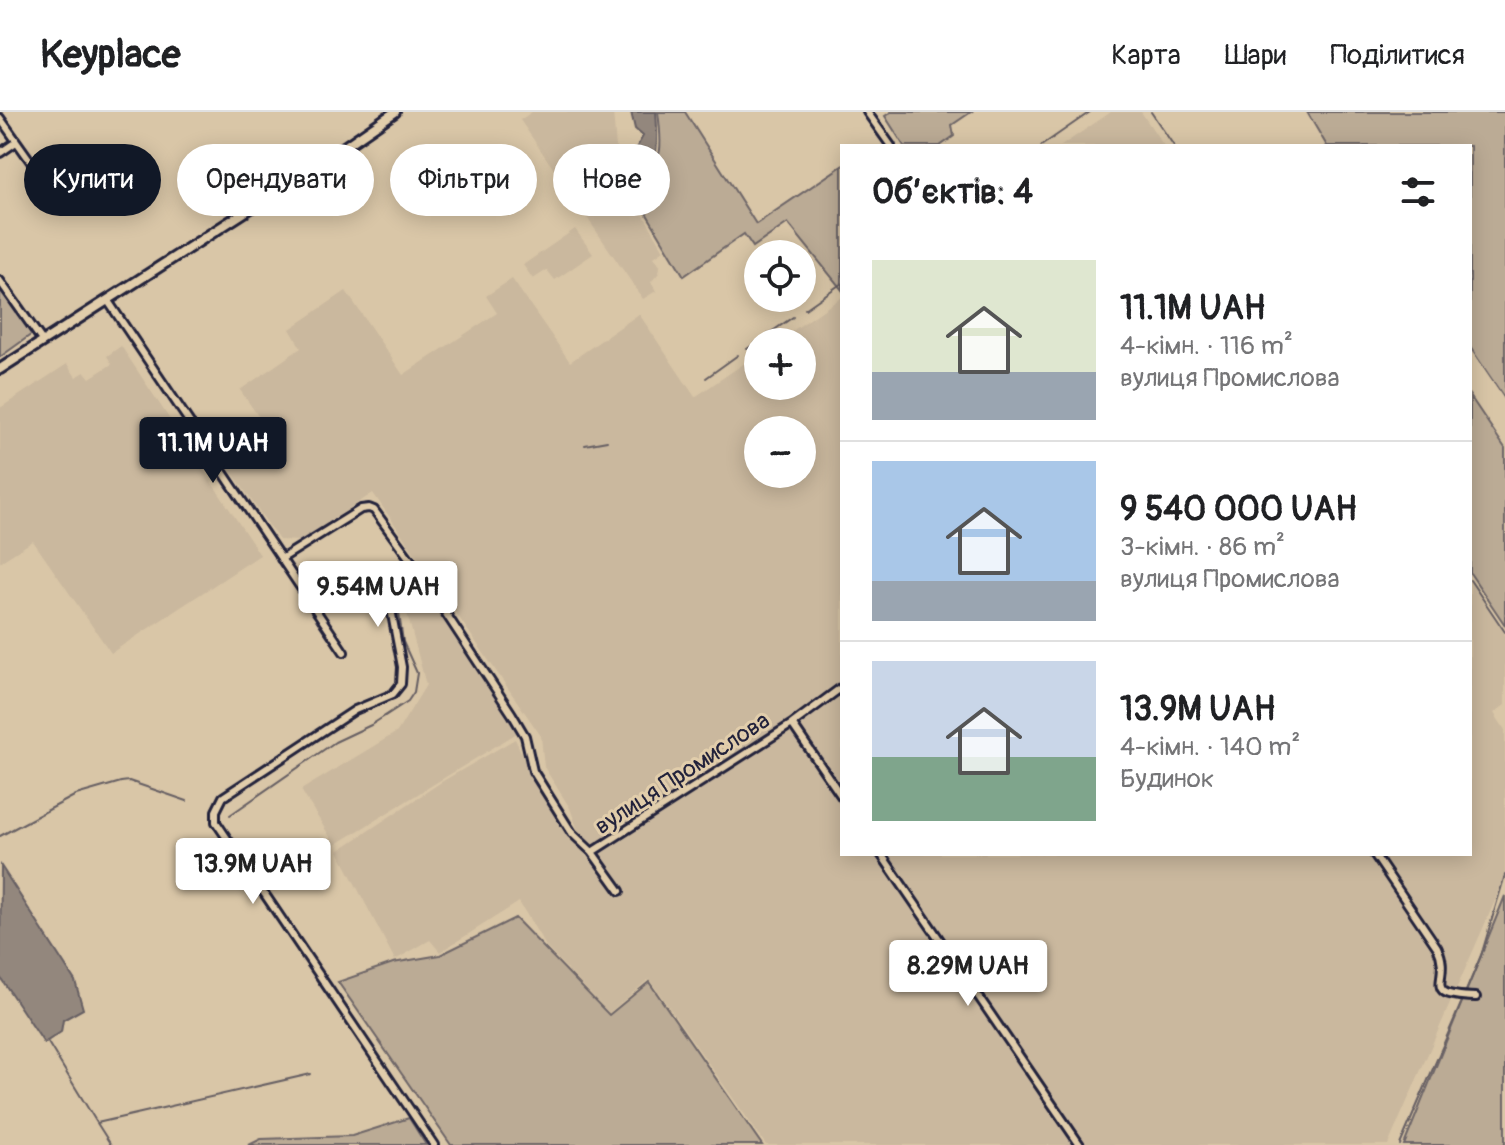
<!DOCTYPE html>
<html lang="uk">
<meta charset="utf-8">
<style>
body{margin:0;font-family:Pangolin,sans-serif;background:#f2f2f2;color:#202124;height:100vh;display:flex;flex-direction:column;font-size:30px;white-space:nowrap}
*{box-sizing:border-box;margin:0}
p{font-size:26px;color:#757577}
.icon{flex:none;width:44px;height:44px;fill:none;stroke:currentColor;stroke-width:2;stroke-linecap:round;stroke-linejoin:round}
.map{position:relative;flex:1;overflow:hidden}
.panel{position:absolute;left:840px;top:32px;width:632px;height:712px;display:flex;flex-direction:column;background:#fff;border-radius:0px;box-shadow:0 4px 20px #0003}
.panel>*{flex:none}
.top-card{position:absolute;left:24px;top:32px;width:696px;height:72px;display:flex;gap:16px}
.tools{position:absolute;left:744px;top:128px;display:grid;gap:16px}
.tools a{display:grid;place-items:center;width:72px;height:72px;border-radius:50%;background:#fff;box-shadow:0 4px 20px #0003;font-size:40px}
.price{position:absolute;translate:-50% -68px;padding:0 18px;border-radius:8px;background:#fff;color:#222;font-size:26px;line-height:52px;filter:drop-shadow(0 2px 4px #0008)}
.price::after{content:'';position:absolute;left:50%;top:48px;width:24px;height:18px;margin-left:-12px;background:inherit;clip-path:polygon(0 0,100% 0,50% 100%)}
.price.selected{background:#111827;color:#fff}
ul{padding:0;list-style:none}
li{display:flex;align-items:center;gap:24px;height:200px;padding:0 32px}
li+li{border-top:2px solid #e0e0e0}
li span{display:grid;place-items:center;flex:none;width:224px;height:160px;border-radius:0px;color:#555}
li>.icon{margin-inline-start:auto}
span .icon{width:96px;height:96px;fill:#fffc;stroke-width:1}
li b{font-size:34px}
h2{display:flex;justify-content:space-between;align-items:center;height:96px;padding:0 32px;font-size:34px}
.pill{padding:0 28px;border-radius:36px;background:#fff;box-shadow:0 4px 20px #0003;font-size:28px;line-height:72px}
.pill.selected{background:#111827;color:#fff}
header{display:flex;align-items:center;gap:48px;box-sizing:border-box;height:112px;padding:0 40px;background:#fff;border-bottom:2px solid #e0e0e0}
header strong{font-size:38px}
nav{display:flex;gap:44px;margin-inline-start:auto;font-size:28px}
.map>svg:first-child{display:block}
.built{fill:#cab89e;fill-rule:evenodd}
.green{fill:#bbab95;stroke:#6e6668;stroke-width:2}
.water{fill:#93877d;stroke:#665f63;stroke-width:2}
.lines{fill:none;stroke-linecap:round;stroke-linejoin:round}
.stream{stroke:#665f63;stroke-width:2}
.minor-casing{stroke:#22223b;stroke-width:12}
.major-casing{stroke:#22223b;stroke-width:14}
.minor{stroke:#e1cdab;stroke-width:6}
.major{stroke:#e1cdab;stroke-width:8}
.labels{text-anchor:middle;stroke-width:6;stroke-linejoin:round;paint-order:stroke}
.street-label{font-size:24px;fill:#22223b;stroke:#e1cdab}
</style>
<header>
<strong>Keyplace</strong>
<nav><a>Карта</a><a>Шари</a><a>Поділитися</a></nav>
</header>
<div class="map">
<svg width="1505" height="1033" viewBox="0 0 1505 1033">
<rect width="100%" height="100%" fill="#d9c6a7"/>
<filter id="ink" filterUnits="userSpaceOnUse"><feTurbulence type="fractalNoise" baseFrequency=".0125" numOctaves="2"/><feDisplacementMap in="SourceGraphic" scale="16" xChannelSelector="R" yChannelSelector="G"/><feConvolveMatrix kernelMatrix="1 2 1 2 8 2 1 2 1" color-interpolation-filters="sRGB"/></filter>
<g filter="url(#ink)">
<path class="built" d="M532,0H613L618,59L664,138L654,145L660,154L659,161L651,170L656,179L643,187L520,8Z
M1111,0H1141L1164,34H1061Z
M575,117L593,142L555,168L547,158L533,167L523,153Z
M512,167L570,250L639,202L695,285L758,242V274H802V230H776L842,185V742H1470V470L1505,522V593L1494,601L1505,618V766L1388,1033H766L649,867L609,901L547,836L519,790L440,840L430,828L395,848L338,739L443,669L515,627L533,665L588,747L570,696L544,655L541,624L373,381L300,429L279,428L224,349L268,318L240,278L301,236L290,217L346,179L403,263L497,201L486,184ZM758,318H802V362H758Z
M121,234L260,443L111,541L33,429L0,450V296L67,252L76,265L85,260L90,266L112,252L107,244Z
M419,469L517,621L335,733L301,678L397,620L426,573L403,486Z"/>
<path class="green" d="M658,0H685L756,112L842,54V178L788,111L753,135L744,122L684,164L627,69L643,73C664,47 662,31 658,0Z
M891,0H971L952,13L954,24L940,34H904L885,4Z
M1307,0H1505V287L1470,235V34H1327Z
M0,175L32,222L0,245Z
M1470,284L1505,336V513L1470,461Z
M1505,784V1033H1404Z
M515,806L609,903L649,870L762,1033H451L338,870L393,851L440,843Z
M409,1006L426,1033H249L261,1027L352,1024Z"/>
<path class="water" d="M631,0H656C658,27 660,50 640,70L628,67L635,38L643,24L635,17Z
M1,754L75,869L83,897L63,908L61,920L44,931L0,865Z"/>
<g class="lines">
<path class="stream" d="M1151,0L1174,34
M1041,34L1090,0
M805,197L842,171
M747,237L793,205
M706,266L738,243
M585,333L607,329
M1470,468L1505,520
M230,703L335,630L371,613L408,589L414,580L417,561L403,530L396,479L400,469L408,464
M0,724L76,683L121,670L129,669L187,689
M1466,879L1481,844L1505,763
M47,929L97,1011L311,962
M97,1011L111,1033
M1400,1033L1463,887"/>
<defs>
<path id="minor" d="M867,0L891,34
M0,6L34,54
M0,41L16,30
M0,169L43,230
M108,189L344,540
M281,447L361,397L369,396L374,398L412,450L512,602L525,624L533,659L572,721L592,740L620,779
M412,450L391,467L387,476L402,555L401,572L393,582L355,598L223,685L216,699V710L434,1033
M792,612L842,575
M592,740L792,612L842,685
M881,742L1080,1033
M1374,742L1437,835C1454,869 1416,883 1476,885"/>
<path id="major" d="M0,257L318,53L395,0"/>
</defs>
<use href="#minor" class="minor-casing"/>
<use href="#major" class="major-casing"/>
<use href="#minor" class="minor"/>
<use href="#major" class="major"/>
</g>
</g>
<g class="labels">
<g class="street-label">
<text transform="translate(682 661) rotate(-33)" y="8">вулиця Промислова</text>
</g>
</g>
</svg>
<div class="tools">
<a><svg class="icon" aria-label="locate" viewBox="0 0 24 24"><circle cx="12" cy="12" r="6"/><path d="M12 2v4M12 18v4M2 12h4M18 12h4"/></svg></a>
<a>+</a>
<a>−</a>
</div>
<b class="price selected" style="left:213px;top:373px">11.1M UAH</b>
<b class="price" style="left:378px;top:517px">9.54M UAH</b>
<b class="price" style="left:253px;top:794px">13.9M UAH</b>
<b class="price" style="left:968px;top:896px">8.29M UAH</b>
<div class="top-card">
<a class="pill selected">Купити</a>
<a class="pill">Орендувати</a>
<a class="pill">Фільтри</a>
<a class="pill">Нове</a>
</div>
<section class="panel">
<h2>Об’єктів: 4<svg class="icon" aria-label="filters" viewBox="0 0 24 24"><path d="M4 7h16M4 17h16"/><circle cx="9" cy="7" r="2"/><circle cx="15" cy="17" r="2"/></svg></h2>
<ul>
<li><span style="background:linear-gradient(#dfe7d0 70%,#9aa5b1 0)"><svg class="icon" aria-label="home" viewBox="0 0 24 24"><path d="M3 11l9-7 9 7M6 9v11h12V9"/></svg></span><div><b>11.1M UAH</b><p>4-кімн. · 116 m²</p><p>вулиця Промислова</p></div></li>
<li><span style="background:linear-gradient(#a9c7e8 75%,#9aa5b1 0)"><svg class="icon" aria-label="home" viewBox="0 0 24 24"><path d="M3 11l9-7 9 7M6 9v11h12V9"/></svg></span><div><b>9 540 000 UAH</b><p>3-кімн. · 86 m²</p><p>вулиця Промислова</p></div></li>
<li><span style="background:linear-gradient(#c9d6e8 60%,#7fa58c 0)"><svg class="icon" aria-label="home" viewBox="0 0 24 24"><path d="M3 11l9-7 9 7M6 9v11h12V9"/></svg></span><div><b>13.9M UAH</b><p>4-кімн. · 140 m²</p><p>Будинок</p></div></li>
</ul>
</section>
</div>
